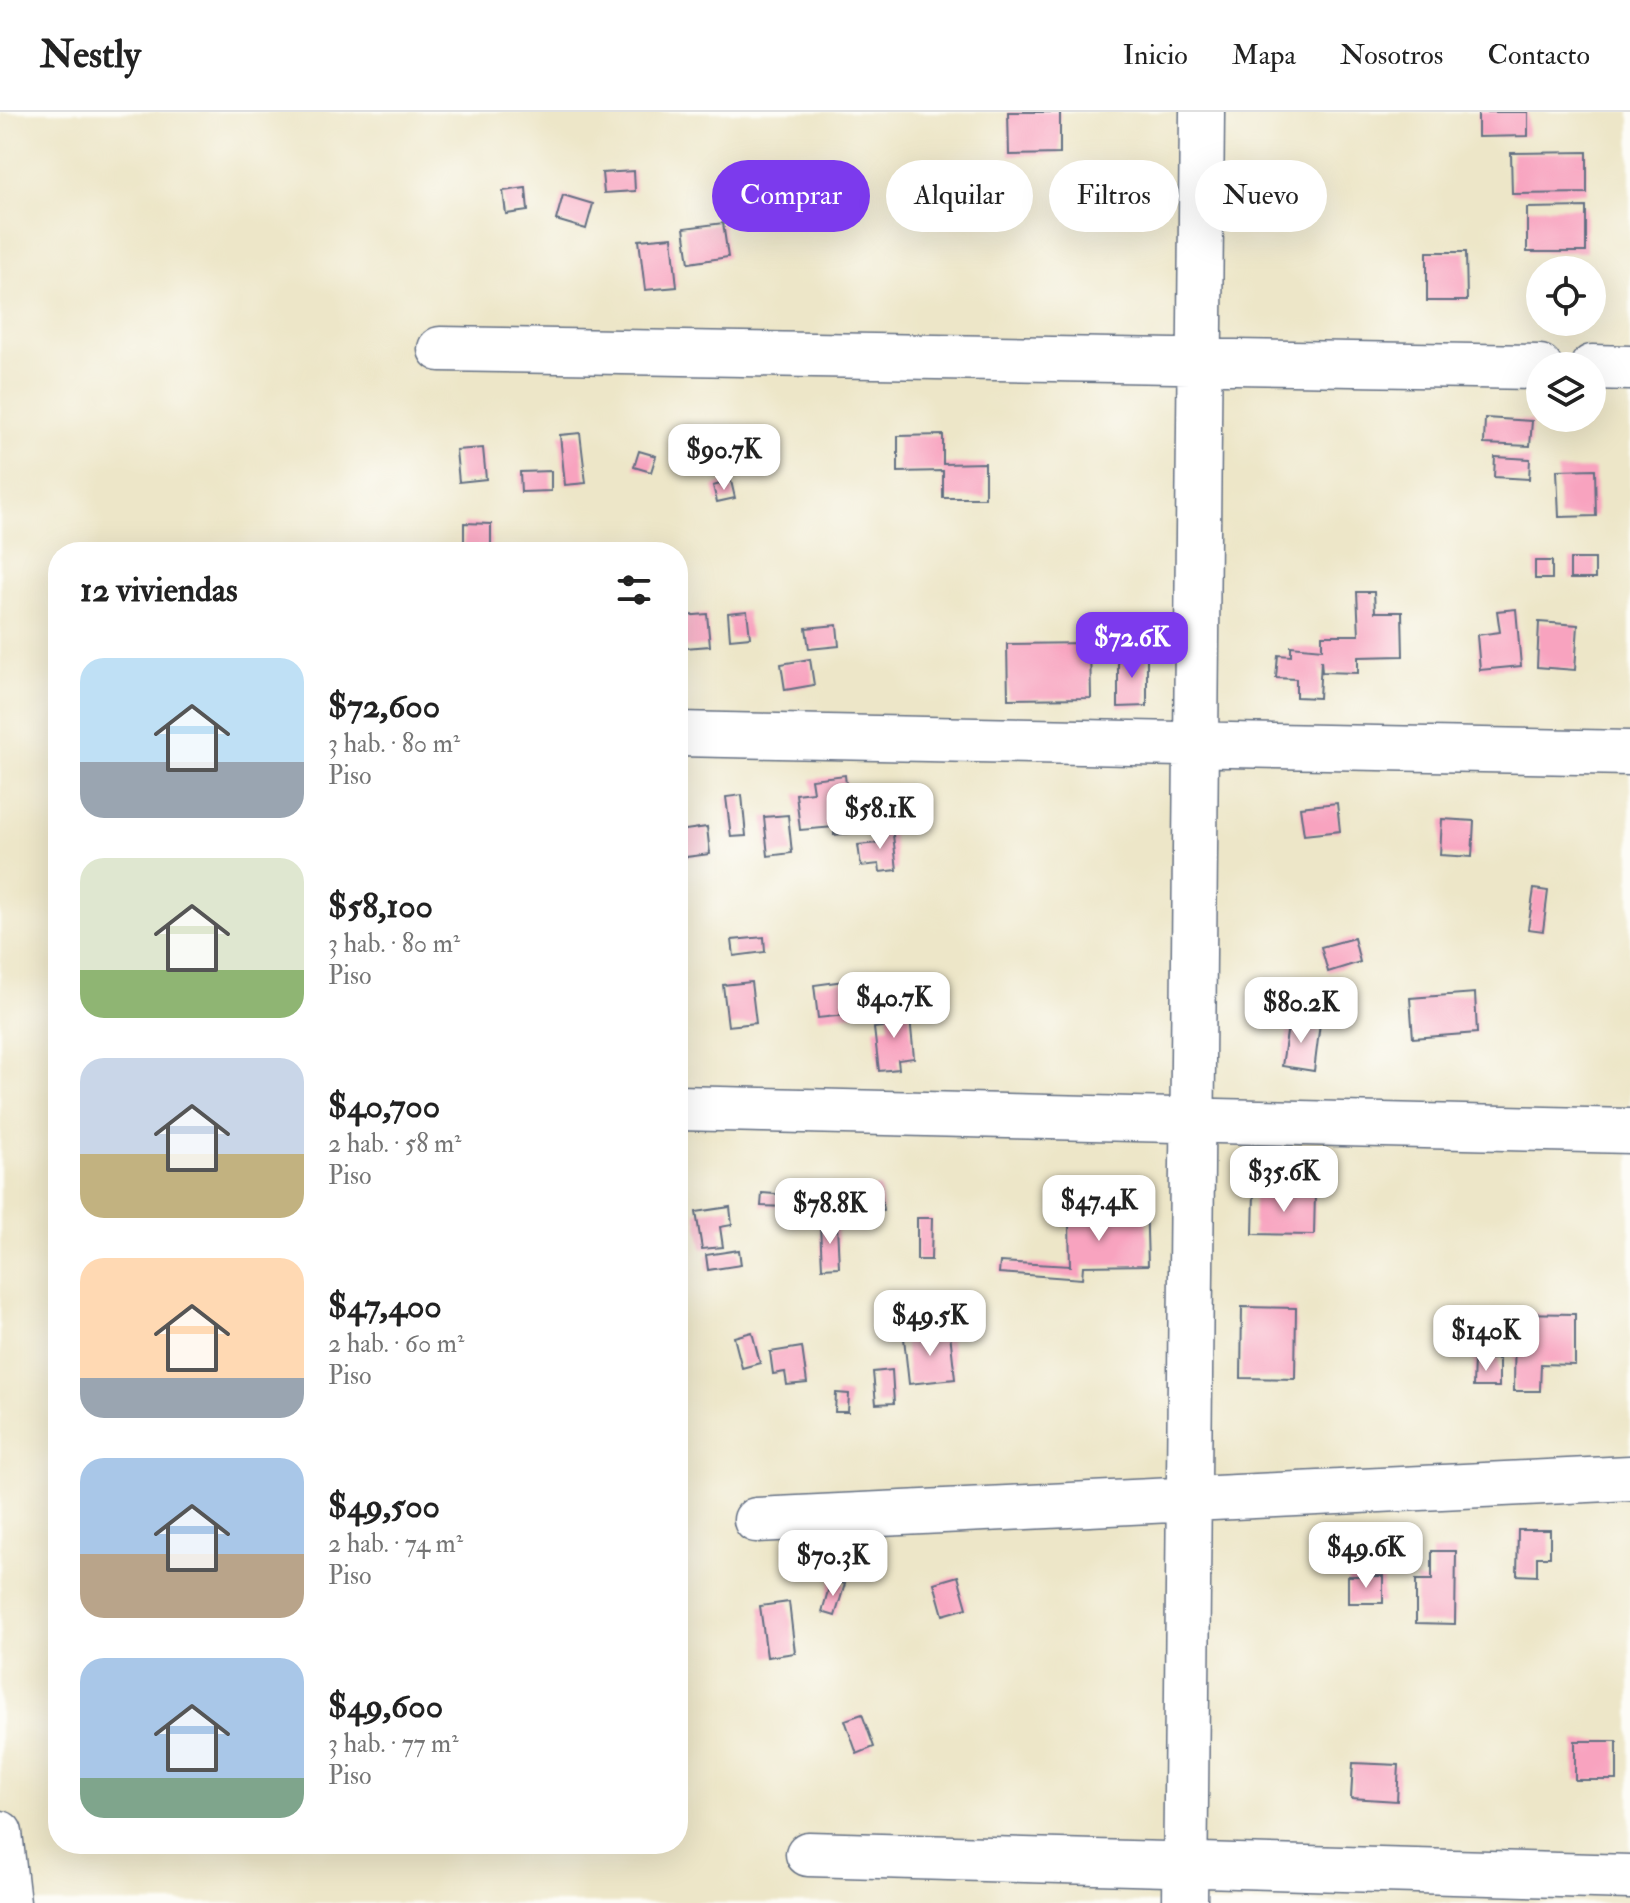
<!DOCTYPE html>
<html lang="es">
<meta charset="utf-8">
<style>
body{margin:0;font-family:"IM FELL Double Pica",serif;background:#f6f6f6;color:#222;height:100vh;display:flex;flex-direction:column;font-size:30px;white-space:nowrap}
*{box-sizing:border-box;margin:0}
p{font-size:26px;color:#767676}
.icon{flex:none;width:44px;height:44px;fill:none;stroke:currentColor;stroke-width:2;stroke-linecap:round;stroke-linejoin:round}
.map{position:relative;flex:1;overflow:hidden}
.panel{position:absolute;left:48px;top:430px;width:640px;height:1312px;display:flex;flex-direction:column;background:#fff;border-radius:32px;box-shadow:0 8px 32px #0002}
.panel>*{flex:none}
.hud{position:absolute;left:712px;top:48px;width:760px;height:72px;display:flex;gap:16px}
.tools{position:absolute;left:1526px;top:144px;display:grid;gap:16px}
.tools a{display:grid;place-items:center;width:80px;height:80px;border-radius:50%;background:#fff;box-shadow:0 8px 32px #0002;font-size:40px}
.price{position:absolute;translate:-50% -68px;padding:0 18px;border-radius:16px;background:#fff;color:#222;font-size:26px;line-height:52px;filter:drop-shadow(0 2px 4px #0008)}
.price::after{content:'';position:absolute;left:50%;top:48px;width:24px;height:18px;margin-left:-12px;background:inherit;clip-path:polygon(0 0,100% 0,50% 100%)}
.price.selected{background:#7c3aed;color:#fff}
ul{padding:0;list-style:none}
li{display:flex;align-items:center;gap:24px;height:200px;padding:0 32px}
li span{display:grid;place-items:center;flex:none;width:224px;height:160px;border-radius:24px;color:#555}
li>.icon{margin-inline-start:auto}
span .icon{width:96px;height:96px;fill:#fffc;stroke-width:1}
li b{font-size:34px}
h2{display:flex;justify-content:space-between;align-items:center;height:96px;padding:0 32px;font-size:34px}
.pill{padding:0 28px;border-radius:36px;background:#fff;box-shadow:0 8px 32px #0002;font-size:28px;line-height:72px}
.pill.selected{background:#7c3aed;color:#fff}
header{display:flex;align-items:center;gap:48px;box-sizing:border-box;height:112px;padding:0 40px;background:#fff;border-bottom:2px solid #e0e0e0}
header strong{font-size:38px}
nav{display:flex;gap:44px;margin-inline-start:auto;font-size:28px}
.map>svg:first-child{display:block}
.building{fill:#f8a3bf}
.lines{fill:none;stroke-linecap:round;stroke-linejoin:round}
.minor-casing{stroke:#646f83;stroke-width:47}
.minor{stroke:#fff;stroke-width:44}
</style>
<header>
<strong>Nestly</strong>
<nav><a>Inicio</a><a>Mapa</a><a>Nosotros</a><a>Contacto</a></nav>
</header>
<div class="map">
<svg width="1630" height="1791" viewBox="0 0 1630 1791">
<rect width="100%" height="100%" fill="#fdfcf7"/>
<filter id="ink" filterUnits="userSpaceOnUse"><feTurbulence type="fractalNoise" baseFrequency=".0125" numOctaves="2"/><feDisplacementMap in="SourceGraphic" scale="16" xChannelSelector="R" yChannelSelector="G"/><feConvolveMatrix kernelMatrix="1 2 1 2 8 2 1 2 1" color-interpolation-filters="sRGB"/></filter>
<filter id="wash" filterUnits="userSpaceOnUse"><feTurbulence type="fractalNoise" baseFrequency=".006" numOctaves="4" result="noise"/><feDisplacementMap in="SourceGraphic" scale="32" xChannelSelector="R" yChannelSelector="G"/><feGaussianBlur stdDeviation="1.8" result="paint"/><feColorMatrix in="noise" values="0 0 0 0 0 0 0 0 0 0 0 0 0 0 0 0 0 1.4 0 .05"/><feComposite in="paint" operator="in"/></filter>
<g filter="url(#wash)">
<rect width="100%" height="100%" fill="#ede6c8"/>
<g id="blocks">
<path class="building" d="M1008,0H1060V42L1009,43Z
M1478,0H1528V24L1478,25Z
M1587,40V81L1512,82L1511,41Z
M634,59L635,79L604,81L602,61Z
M526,76L528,99L506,102L503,79Z
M563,83L593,92L586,117L556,108Z
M1586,95V140H1527V96Z
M723,111L728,145L689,151L684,116Z
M672,125L677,175L645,178L639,128Z
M1427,140H1466L1467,189H1427Z
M1485,306L1532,309L1530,334L1484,332Z
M580,321L586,371L565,373L560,323Z
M943,323V352L985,351V386H943V359L898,360V324Z
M740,329L744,358L723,361L719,332Z
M483,336L486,367L459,370L456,338Z
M706,338L710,349L683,359L679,347Z
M639,339L656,344L651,360L634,355Z
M1495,345L1530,347L1529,367L1494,365Z
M1595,357L1596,404L1559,405L1557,358Z
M551,359V379L521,380L520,360Z
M731,369L735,386L717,390L713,374Z
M464,411L491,412V440H464Z
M1570,447H1595V467H1570Z
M1535,449H1552V467H1535Z
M1357,480H1374L1375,500H1402L1403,544L1358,545V561L1322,560L1321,548L1319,586L1296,585V567L1276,566L1278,543L1291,544V534L1322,537V523H1359Z
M1516,497L1521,554L1480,558L1477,523L1500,520L1497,499Z
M747,499L750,525L730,527L728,501Z
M707,502L710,534L685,536L683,504Z
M1539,510L1578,513L1575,558L1537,555Z
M837,513L839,534L809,537L806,516Z
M1090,531L1091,586L1008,587L1007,532Z
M1147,542V594L1118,595V543Z
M810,547L814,573L785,578L781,552Z
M845,663L851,721L834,723V715L800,718L796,682L813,680L811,667Z
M742,683L746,724L731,725L726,685Z
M1337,691L1340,719L1304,723L1300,695Z
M788,703L792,741L768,744L764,705Z
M1442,707L1474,709L1472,745L1440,743Z
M892,714L897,758L880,760L879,752L861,754L858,733L877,731L875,716Z
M707,715L710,742L678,746V719Z
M1534,777L1548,779L1543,819L1528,817Z
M764,825L765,840L734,844L732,828Z
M1354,826L1360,850L1328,860L1321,835Z
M852,868L855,902L818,906L814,873Z
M751,870L756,911L728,914L723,873Z
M1475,881L1477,921L1413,926L1410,886Z
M909,896L914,946L898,948L899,957L879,959L874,916L889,914L887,898Z
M1289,907L1320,911L1314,959L1282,954Z
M880,1075L883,1098L855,1102L852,1079Z
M1254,1080L1315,1081L1314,1123L1253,1122Z
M762,1081L787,1083L786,1095L761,1094Z
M1146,1086L1148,1153L1083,1154L1082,1167L999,1161L1000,1150L1070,1154L1069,1110L1111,1109L1110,1088Z
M730,1095L732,1113L720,1115L723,1135L702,1137L696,1100Z
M917,1106H932L931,1148H917Z
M837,1112L839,1155L822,1156L820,1113Z
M739,1138L741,1153L708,1158L706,1143Z
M1242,1195L1296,1196L1295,1267L1241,1266Z
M1515,1201L1575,1202V1253L1541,1252L1540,1279H1514Z
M752,1220L760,1251L742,1256L734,1225Z
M950,1221L955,1267L909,1272L904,1226Z
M802,1235L807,1271L787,1273L785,1260L773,1262L770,1240Z
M1474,1247H1499V1275H1473Z
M892,1258L894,1291L876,1292L873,1260Z
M836,1281L849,1282L848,1300H835Z
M1518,1418H1550V1445H1537V1464L1517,1463Z
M1432,1439H1456L1455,1512L1416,1511V1468H1432Z
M958,1464L967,1496L943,1503L934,1471Z
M1348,1464H1383V1491H1348Z
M831,1468L845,1472L835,1504L822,1500Z
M789,1490L795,1541L767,1545L760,1494Z
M862,1602L874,1635L857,1642L845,1608Z
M1575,1629H1617V1668H1575Z
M1353,1651L1399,1653L1397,1689L1351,1686Z"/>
</g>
</g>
<g filter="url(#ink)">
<use href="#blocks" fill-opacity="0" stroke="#646f83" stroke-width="2"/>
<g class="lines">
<defs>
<path id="minor" d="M440,237L1540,255
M1592,255L1630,256
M678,622L1630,641
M678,996L1630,1019
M756,1408L1630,1366
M0,1721L8,1791
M808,1742L1630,1765
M1185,1791L1202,0"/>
</defs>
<use href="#minor" class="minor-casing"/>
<use href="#minor" class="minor"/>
</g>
</g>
</svg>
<div class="tools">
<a><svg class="icon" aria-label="locate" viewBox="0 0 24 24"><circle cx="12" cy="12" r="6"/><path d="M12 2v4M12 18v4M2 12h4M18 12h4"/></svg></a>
<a><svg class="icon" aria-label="layers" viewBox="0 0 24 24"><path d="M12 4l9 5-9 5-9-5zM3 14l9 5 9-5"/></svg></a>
</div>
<b class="price" style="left:724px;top:380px">$90.7K</b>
<b class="price selected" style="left:1132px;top:568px">$72.6K</b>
<b class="price" style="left:880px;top:739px">$58.1K</b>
<b class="price" style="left:894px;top:928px">$40.7K</b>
<b class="price" style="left:1301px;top:933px">$80.2K</b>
<b class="price" style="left:1284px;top:1102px">$35.6K</b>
<b class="price" style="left:1099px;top:1131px">$47.4K</b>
<b class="price" style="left:830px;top:1134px">$78.8K</b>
<b class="price" style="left:930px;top:1246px">$49.5K</b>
<b class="price" style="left:1486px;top:1261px">$140K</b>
<b class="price" style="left:1366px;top:1478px">$49.6K</b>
<b class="price" style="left:833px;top:1486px">$70.3K</b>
<div class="hud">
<a class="pill selected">Comprar</a>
<a class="pill">Alquilar</a>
<a class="pill">Filtros</a>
<a class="pill">Nuevo</a>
</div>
<section class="panel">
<h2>12 viviendas<svg class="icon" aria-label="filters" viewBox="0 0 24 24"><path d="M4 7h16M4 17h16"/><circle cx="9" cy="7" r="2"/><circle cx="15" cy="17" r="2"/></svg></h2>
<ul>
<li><span style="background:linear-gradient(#bfe0f5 65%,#9aa5b1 0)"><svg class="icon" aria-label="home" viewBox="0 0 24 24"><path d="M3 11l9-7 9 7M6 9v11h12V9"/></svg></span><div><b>$72,600</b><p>3 hab. · 80 m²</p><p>Piso</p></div></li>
<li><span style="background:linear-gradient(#dfe7d0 70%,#8fb573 0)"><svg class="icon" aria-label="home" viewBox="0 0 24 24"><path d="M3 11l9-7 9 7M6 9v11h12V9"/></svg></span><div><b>$58,100</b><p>3 hab. · 80 m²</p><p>Piso</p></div></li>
<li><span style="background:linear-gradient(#c9d6e8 60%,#c2b280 0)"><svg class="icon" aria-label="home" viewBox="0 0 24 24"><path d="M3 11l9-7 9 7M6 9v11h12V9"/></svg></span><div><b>$40,700</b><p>2 hab. · 58 m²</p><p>Piso</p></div></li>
<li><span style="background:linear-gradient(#ffd9b3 75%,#9aa5b1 0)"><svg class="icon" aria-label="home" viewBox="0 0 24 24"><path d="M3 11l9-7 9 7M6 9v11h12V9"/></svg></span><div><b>$47,400</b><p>2 hab. · 60 m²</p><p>Piso</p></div></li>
<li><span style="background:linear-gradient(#a9c7e8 60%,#b9a48a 0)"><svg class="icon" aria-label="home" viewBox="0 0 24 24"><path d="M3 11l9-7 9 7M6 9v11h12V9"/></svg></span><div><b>$49,500</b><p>2 hab. · 74 m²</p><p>Piso</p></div></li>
<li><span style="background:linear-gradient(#a9c7e8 75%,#7fa58c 0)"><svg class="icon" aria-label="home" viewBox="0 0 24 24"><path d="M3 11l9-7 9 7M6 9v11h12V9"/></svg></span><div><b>$49,600</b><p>3 hab. · 77 m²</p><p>Piso</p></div></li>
</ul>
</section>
</div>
